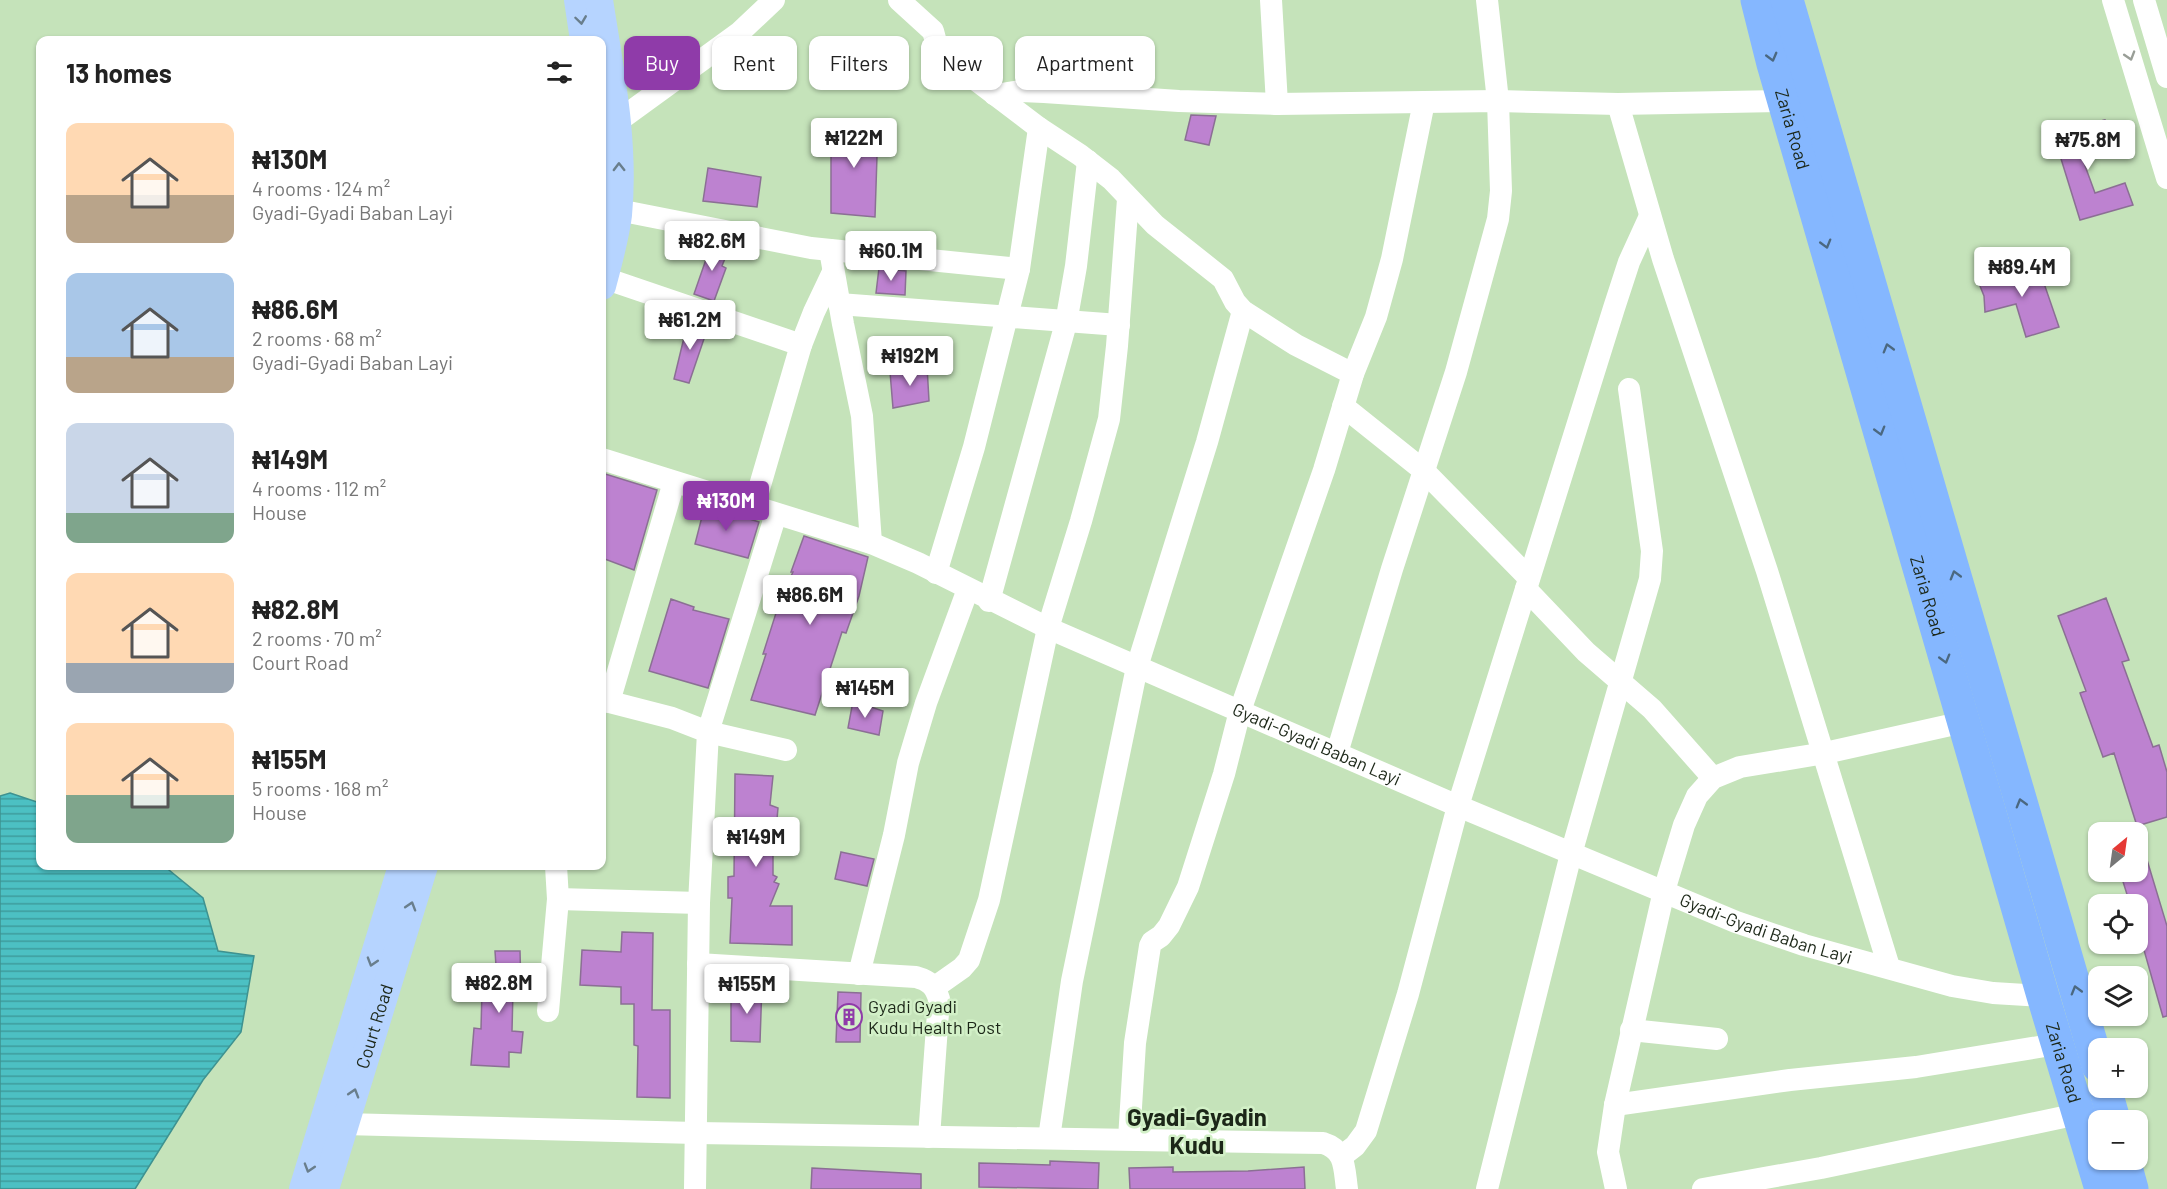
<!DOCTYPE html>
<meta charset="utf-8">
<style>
body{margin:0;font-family:Barlow,sans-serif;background:#f6f6f6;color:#222;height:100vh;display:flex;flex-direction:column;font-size:22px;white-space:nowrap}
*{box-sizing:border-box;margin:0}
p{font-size:20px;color:#767676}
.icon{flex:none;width:33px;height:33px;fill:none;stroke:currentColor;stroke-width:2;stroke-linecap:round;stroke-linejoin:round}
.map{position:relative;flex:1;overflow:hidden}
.side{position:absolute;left:36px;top:36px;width:570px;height:834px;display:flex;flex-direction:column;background:#fff;border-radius:12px;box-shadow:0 2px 4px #0004}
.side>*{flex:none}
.guide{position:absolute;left:624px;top:36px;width:570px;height:54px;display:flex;gap:12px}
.needle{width:39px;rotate:29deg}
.controls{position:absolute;left:2088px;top:822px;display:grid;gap:12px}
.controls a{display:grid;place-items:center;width:60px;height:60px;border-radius:12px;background:#fff;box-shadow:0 2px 4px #0004;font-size:30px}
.price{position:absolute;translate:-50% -51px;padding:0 14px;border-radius:6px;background:#fff;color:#222;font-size:20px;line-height:39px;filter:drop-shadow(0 2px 3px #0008)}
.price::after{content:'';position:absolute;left:50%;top:36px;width:18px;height:14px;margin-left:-9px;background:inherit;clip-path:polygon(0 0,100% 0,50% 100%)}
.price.active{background:#8f3ba9;color:#fff}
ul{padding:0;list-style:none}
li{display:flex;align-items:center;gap:18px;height:150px;padding:0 30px}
li span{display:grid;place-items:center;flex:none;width:168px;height:120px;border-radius:12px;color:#555}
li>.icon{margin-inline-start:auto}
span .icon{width:72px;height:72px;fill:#fffc;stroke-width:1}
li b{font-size:26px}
h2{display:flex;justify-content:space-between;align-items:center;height:72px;padding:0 30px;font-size:26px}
.tag{padding:0 21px;border-radius:12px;background:#fff;box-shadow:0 2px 4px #0004;font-size:21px;line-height:54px}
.tag.active{background:#8f3ba9;color:#fff}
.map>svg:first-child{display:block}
.water{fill:url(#water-rules);stroke:#3e9290;stroke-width:1.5}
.building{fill:#bd82d0;stroke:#8b6f94;stroke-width:1.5}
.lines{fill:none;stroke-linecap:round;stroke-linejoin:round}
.minor{stroke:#fff;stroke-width:22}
.major{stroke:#b6d4ff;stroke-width:28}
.highway{stroke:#85b7ff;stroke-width:33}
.oneway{stroke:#697e8c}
.oneway2{stroke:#999e97}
.oneway3{stroke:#4b6880}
.labels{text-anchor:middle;stroke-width:5;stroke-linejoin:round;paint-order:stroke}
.street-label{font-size:18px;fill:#1c2718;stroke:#d2f0c7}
.poi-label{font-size:18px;fill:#1c2718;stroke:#d2f0c7;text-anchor:start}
.district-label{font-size:24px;font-weight:bold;fill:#1c2718;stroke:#d2f0c7}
</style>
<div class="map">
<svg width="2167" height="1189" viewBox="0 0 2167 1189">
<defs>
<pattern id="water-rules" width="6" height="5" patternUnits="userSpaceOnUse" patternTransform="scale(1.5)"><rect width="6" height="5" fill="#4cc0c3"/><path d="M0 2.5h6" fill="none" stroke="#3e9c9d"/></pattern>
</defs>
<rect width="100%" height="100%" fill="#c5e3ba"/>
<path class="water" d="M10,793L40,803V866H164L203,898L218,951L254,956L241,1032L203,1080L135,1189H0V796Z"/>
<path class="building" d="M1191,115L1216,116L1209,145L1185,140Z
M2105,120L2113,141L2080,152L2095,193L2125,183L2133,205L2080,220L2053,133Z
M831,123L878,126L875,217L831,213Z
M708,168L761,177L757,207L703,201Z
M712,242L730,246L722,266L726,268L714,301L694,294Z
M2037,263L2059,327L2026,337L2016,304L1985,312L1984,296L1978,281Z
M879,268L906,271L905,295L876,293Z
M688,321L708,327L689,383L674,379Z
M927,366L929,401L893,408L890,372Z
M602,473L657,490L634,570L602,558Z
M705,505L759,522L748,558L695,544Z
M804,536L868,557L859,596L846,633L842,632L815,715L751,700L766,654H763L777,610L775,609L793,572H791Z
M2106,598L2129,660L2122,662L2153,747L2159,745L2167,772V817L2137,826L2114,753L2103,757L2080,693L2086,691L2058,616Z
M671,599L694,607L693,610L729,619L708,688L649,671Z
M853,701L883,711L879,735L848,728Z
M735,774L773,776L770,805L778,808L776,830L773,834V875L777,877L774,882L779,884L770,906H792V945L730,943L732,898H728V877L734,876Z
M2141,840L2167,926V1016L2163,1017L2138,929V904H2130L2120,872H2138V841Z
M841,852L874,859L867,886L835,879Z
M622,932L653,933L652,1010H670V1098L637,1097L638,1046L634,1045V1004H621V987L580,985L582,950L621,952Z
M495,951H520L521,990H513L512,1031L523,1032L521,1053L509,1052V1067L471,1065L474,1028L481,1029L482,990H488V966H496Z
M743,983L762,984L760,1042L731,1041V1002H742Z
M838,992L861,993L860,1042H836Z
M1050,1161L1099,1163L1098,1189L979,1187V1163L1050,1165Z
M1173,1167V1172L1248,1171L1304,1167L1305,1189H1130L1129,1168Z
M812,1168L921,1174V1189H811Z"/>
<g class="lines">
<g class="minor">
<path d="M899,0L933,31L937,46L943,55L1039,128L1080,155L1111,179L1155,225L1223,279L1235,302L1243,311L1296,345L1353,374"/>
<path d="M1271,0L1277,104"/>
<path d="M2113,0L2167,178"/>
<path d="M2144,0L2167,77"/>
<path d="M995,95L1021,91L1044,92L1179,101L1277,104L1498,101L1618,104L1784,101"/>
<path d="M1618,104L1663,259L1767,571L1889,967"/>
<path d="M618,121L739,33L774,0"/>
<path d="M618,210L811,248L1019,269"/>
<path d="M830,250L843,324L862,416L871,543"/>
<path d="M604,278L801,345"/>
<path d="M839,304L1119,325"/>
<path d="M1343,406L1423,470L1529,578"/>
<path id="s1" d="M602,459L871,543L918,563L1048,628L1458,806L1736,922L1804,945L1952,986L1993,993L2043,996"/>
<path d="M754,506L801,345L814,312L833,272"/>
<path d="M776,514L708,732L786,750"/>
<path d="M936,573L974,447L1019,269L1039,128"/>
<path d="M1526,589L1586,652L1652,709L1713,778"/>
<path d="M989,601L1066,323L1076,266L1088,161"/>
<path d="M602,700L672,718L708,732L699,903L695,1189"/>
<path d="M609,702L674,482"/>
<path d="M1337,753L1392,569L1456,372L1498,219L1501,191L1498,101L1487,0"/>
<path d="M558,899L699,903"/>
<path d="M698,964L916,977C930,981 935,986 939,999L929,1137"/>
<path d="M859,974L894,835L908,763L926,703L968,589"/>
<path d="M935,987L962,968L969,960L989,900L1048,628L1081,521L1109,419L1117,346L1128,199"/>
<path d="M548,1011L558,899L556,866"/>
<path d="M1631,1030L1717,1039"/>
<path d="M1615,1105L1790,1080L1916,1067L2057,1044"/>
<path d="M344,1124L696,1133L1323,1143C1346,1150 1344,1168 1347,1189"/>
<path d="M1049,1138L1072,981L1137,667L1207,442L1243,311"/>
<path d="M1129,1139L1135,1043L1150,946L1152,942L1161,936L1169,926L1188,887L1224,774L1240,711L1324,470L1353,374L1376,317L1392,259L1424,102"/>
<path d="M1342,1156L1355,1146L1366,1131L1408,994L1458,806L1614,308L1629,262L1650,216"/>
<path d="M1487,1189L1571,854L1650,579L1652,551L1629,389"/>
<path d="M1616,1189L1608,1152L1615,1105L1664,891L1684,825L1697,796L1713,778L1740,767L1825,753L1964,722"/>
<path d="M1703,1189L1821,1168L2078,1114"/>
</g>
<g class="major">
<path d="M578,0L584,40"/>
<path d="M599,0C610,71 625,143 618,215C615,239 608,263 602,286"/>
<path d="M303,1189L402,866"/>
<path id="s2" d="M325,1189L424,866"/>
</g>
<g class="highway">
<path id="s3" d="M1757,0L1773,64L2043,996L2101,1189"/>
<path d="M1787,0L2098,1066"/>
<path d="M2105,1088L2114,1120"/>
<path d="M2124,1160L2132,1189"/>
</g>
</g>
<defs><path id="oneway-chevron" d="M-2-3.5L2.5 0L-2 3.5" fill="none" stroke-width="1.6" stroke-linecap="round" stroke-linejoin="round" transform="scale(1.5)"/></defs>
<g class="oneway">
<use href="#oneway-chevron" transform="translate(581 20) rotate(82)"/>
<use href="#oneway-chevron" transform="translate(619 167) rotate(-91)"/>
<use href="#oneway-chevron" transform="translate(411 906) rotate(-73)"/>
<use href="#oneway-chevron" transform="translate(372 962) rotate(107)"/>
<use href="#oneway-chevron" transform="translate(354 1093) rotate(-73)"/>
<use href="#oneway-chevron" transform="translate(309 1168) rotate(107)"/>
</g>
<use class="oneway2" href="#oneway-chevron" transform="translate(2130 56) rotate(73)"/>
<g class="oneway3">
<use href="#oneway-chevron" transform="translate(1772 57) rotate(75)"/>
<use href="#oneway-chevron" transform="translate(1826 244) rotate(74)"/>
<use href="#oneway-chevron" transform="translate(1888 348) rotate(-106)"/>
<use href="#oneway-chevron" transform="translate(1880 431) rotate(74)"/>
<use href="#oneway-chevron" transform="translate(1955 575) rotate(-106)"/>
<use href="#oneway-chevron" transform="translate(1945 659) rotate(74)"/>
<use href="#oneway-chevron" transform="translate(2021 803) rotate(-106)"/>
<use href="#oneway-chevron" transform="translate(2076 990) rotate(-106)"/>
</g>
<defs>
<symbol id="building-ring" viewBox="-11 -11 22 22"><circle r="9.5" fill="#d2f0c7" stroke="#8f3ba9" stroke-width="1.5"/><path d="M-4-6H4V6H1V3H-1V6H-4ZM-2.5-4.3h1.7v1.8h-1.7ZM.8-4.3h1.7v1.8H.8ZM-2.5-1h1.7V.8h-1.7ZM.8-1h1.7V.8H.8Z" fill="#8f3ba9"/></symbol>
</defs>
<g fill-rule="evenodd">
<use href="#building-ring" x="834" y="1002" width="30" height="30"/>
</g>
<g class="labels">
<g class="street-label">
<text dy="6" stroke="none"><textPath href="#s3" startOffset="134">Zaria Road</textPath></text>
<text dy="6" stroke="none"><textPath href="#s3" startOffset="620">Zaria Road</textPath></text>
<text dy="6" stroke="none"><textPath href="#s1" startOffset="771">Gyadi-Gyadi Baban Layi</textPath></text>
<text dy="6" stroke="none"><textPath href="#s1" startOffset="1257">Gyadi-Gyadi Baban Layi</textPath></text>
<text dy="6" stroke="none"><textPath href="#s2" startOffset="170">Court Road</textPath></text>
<text dy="6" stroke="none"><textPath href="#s3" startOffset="1106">Zaria Road</textPath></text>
</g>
<g class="poi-label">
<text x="868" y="1013">Gyadi Gyadi<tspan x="868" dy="21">Kudu Health Post</tspan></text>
</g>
<g class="district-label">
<text x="1197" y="1126">Gyadi-Gyadin<tspan x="1197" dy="28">Kudu</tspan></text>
</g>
</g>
</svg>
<div class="controls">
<a><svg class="needle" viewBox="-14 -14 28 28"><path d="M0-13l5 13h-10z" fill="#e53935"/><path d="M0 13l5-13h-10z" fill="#767676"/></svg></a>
<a><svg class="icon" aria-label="locate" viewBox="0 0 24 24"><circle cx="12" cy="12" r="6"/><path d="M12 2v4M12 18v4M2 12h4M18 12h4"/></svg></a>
<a><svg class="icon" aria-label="layers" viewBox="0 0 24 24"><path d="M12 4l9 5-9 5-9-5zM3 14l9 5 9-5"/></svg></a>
<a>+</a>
<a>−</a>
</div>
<b class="price" style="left:854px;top:169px">₦122M</b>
<b class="price" style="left:2088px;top:171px">₦75.8M</b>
<b class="price" style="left:712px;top:272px">₦82.6M</b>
<b class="price" style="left:891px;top:282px">₦60.1M</b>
<b class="price" style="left:2022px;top:298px">₦89.4M</b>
<b class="price" style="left:690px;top:351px">₦61.2M</b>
<b class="price" style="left:910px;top:387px">₦192M</b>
<b class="price active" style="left:726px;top:532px">₦130M</b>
<b class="price" style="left:810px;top:626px">₦86.6M</b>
<b class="price" style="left:865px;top:719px">₦145M</b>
<b class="price" style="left:756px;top:868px">₦149M</b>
<b class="price" style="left:499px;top:1014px">₦82.8M</b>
<b class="price" style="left:747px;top:1015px">₦155M</b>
<div class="guide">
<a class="tag active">Buy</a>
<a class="tag">Rent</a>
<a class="tag">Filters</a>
<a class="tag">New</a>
<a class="tag">Apartment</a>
</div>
<section class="side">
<h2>13 homes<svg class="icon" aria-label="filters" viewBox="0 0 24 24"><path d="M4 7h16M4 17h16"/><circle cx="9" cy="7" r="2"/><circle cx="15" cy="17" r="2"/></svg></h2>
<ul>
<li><span style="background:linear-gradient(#ffd9b3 60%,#b9a48a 0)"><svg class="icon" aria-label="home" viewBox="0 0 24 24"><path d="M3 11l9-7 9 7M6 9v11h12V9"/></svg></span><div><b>₦130M</b><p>4 rooms · 124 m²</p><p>Gyadi-Gyadi Baban Layi</p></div></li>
<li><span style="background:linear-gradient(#a9c7e8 70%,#b9a48a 0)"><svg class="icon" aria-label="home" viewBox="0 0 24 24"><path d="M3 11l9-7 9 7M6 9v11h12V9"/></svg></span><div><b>₦86.6M</b><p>2 rooms · 68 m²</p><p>Gyadi-Gyadi Baban Layi</p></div></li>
<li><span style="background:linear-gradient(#c9d6e8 75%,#7fa58c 0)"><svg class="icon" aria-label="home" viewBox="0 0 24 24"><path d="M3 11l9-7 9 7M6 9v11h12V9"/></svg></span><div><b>₦149M</b><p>4 rooms · 112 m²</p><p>House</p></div></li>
<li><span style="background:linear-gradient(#ffd9b3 75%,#9aa5b1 0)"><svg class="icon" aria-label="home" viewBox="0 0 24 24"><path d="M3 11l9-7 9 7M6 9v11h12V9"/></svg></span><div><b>₦82.8M</b><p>2 rooms · 70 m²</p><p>Court Road</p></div></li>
<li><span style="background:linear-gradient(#ffd9b3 60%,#7fa58c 0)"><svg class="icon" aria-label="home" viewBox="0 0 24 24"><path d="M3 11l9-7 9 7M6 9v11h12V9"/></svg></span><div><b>₦155M</b><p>5 rooms · 168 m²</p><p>House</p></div></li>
</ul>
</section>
</div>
